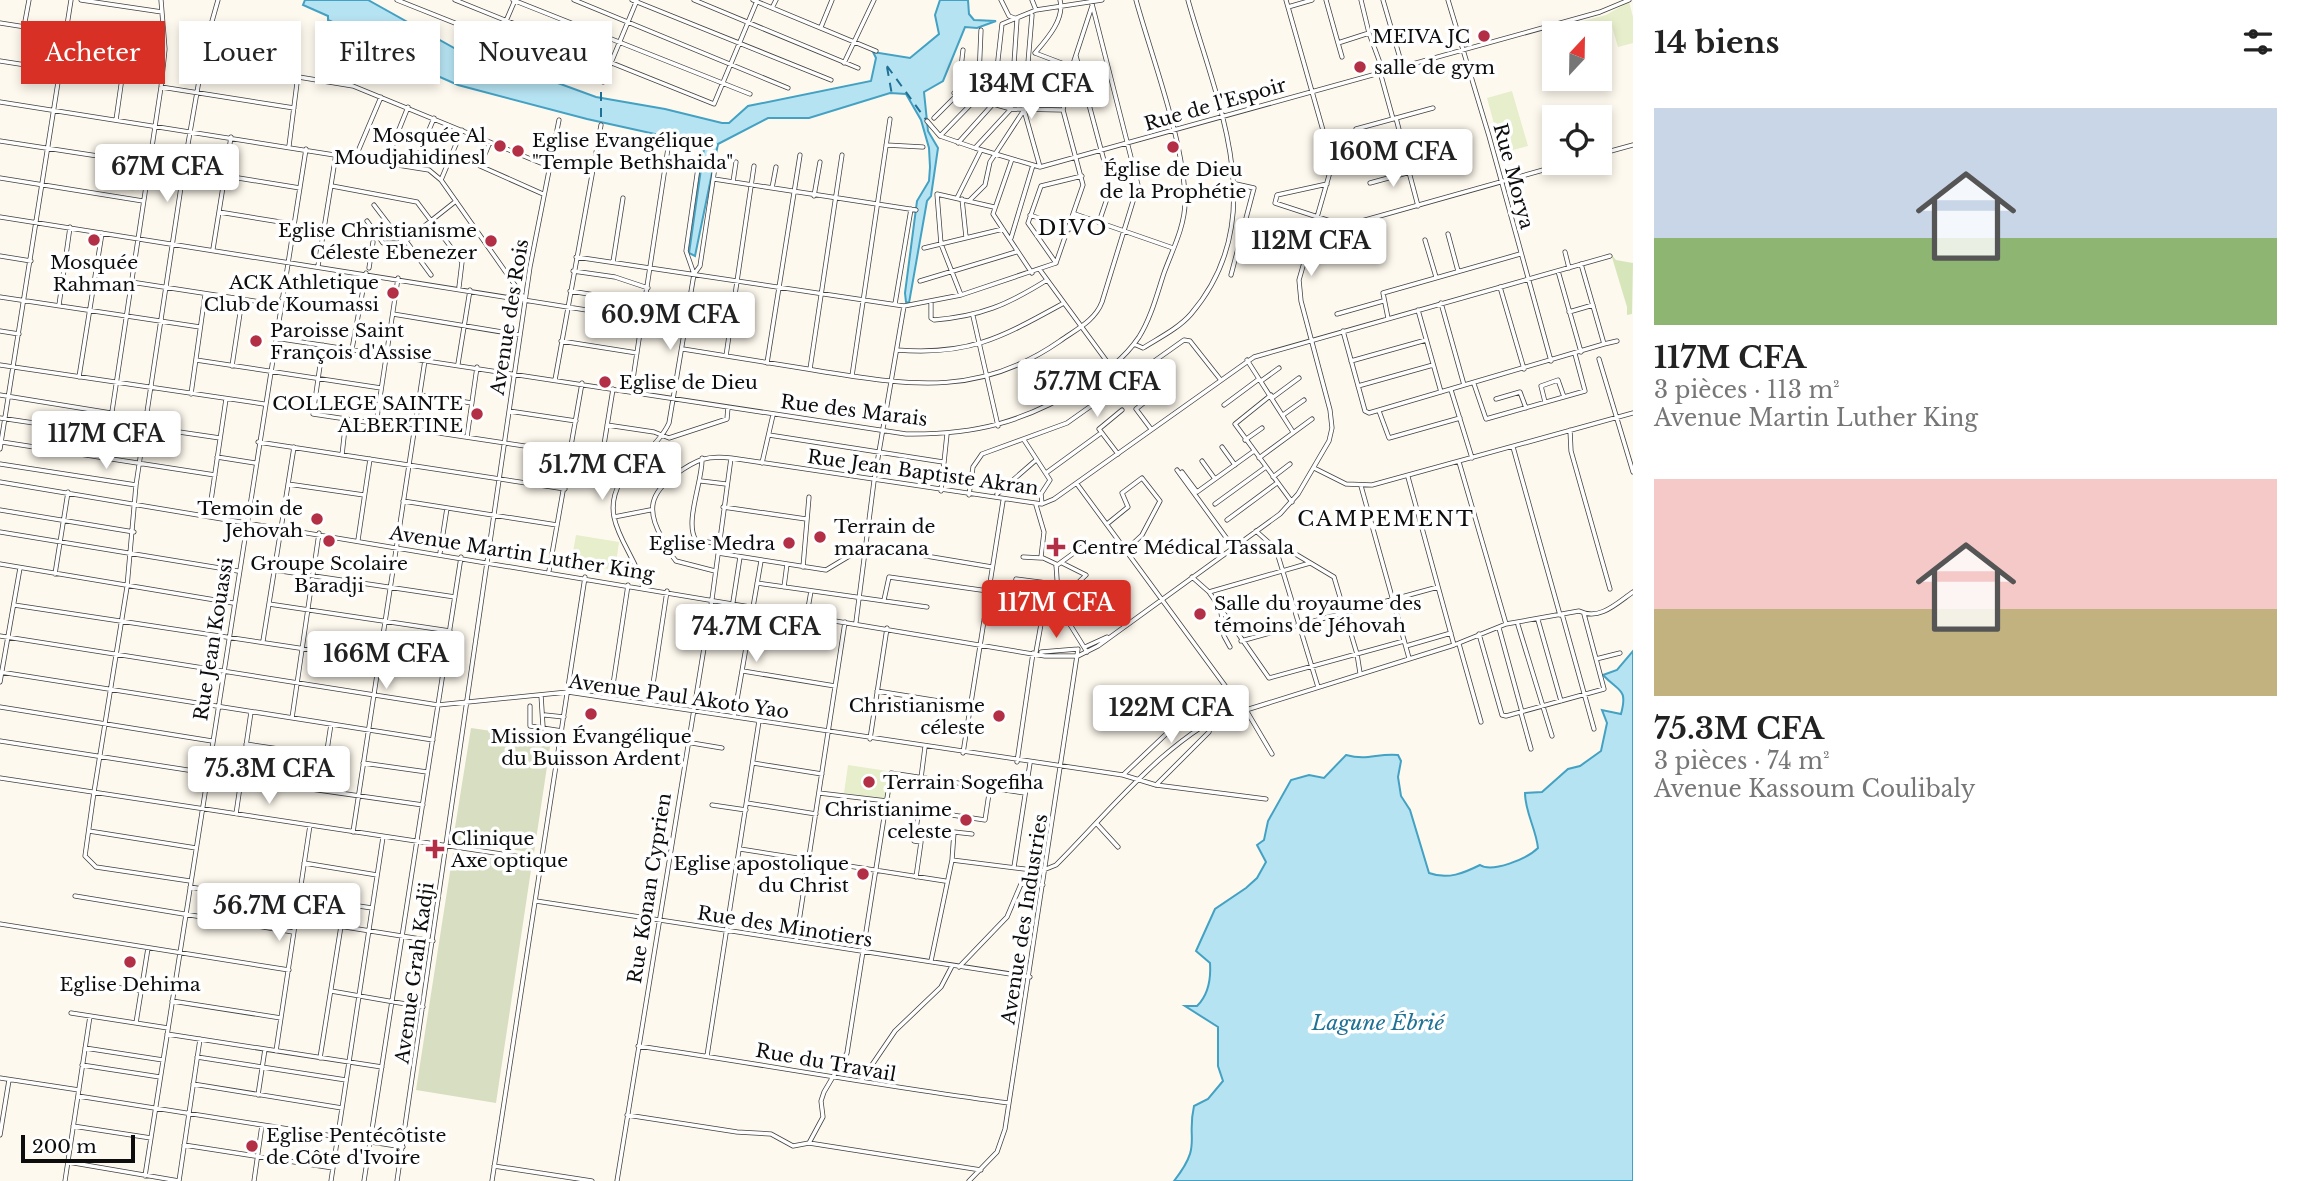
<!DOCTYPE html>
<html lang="fr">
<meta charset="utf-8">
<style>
body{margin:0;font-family:"Libre Baskerville",serif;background:#f6f6f6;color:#222;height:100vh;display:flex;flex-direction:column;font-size:26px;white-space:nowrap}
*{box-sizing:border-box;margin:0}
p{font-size:23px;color:#767676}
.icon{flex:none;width:38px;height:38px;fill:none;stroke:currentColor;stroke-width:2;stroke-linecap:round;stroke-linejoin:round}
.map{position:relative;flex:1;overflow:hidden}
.details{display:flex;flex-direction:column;background:#fff;width:665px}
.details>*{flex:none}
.banner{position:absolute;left:21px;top:21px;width:665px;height:63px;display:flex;gap:14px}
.needle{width:46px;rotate:22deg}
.buttons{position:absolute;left:1542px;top:21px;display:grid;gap:14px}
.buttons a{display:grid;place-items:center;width:70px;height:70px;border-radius:0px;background:#fff;box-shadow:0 4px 10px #0003;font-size:35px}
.scale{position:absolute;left:21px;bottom:18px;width:114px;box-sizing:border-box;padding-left:7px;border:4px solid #0d0d0d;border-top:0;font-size:19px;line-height:24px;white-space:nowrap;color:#0d0d0d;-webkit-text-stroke:5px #fff;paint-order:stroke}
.price{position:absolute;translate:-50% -60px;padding:0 16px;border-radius:7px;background:#fff;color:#222;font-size:23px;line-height:46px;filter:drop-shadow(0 2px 4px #0008)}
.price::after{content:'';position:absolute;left:50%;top:42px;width:21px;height:16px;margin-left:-10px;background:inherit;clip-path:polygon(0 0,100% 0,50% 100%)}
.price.on{background:#d93025;color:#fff}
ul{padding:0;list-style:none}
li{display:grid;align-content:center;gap:14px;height:371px;padding:0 21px}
li span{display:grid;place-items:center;height:217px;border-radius:0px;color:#555}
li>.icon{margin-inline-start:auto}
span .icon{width:126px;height:126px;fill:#fffc;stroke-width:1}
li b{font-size:30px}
h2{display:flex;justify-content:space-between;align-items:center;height:84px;padding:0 21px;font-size:30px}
.pill{padding:0 24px;border-radius:0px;background:#fff;box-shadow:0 4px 10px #0003;font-size:24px;line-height:63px}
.pill.on{background:#d93025;color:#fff}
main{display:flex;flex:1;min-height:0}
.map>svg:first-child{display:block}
.green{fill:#d6e6ba}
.cemetery{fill:#d8dec1}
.pitch{fill:#e6eecb}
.water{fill:#b6e3f2;stroke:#43a1c3;stroke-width:2}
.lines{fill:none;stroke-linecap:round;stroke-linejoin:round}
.ferry{stroke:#1f7196;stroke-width:2;stroke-dasharray:9 7;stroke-linecap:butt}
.minor-casing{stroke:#404040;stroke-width:5}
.minor{stroke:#fff;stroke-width:3.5}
.poi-dot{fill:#b32f46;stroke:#fff;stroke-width:2.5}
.labels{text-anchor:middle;stroke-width:7;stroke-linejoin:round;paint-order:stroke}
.poi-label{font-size:19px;fill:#0d0d0d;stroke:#fff;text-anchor:end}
.street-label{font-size:19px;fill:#0d0d0d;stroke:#fff}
.neighbourhood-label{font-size:21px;letter-spacing:2px;fill:#0d0d0d;stroke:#fff}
.water-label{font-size:21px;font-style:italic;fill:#1f7196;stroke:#fff}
</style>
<main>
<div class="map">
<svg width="1633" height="1181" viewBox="0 0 1633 1181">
<rect width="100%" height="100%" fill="#fef9ee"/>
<path class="green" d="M1611,254L1616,260L1633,263L1632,314L1627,315V307Z"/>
<path class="cemetery" d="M471,728L551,740L534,853L453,840Z
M453,853L526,863L531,870L496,1103L416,1090Z"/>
<path class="pitch" d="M1629,2L1633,17V43L1618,47L1612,27L1586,33L1583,21L1606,15Z
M1512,91L1528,146L1502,153L1487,98Z
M100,165L137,171L134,191L97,185Z
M576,535L619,542L615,570L571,563Z
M848,765L894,772L890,800L844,793Z"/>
<path class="water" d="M305,0H368L490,68L525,71L596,97L665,109L722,123H729L748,106L871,81L876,58L873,52L910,58L939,34L935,15L940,0H968L969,14L974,20L996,21L977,28L965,27L943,81L924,92L928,131L938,148L931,196L927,201L909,303L906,302L905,293L917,201L929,181L930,167L929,148L921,120L906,94L890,93L809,118H768L718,144L695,256L689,253L705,141L682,140L587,119L458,85L417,67L406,55L328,20V16L303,5Z
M1633,651V1181H1174C1203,1144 1186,1141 1194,1106L1208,1099L1223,1081L1218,1066V1027L1185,1006H1197C1208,995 1211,978 1210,963L1196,951L1215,909L1246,888L1257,878L1266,862L1257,845L1264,840L1268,821L1291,780L1309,775L1324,778L1346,755C1368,761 1377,753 1398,755L1401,761L1398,777L1401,796L1410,810L1429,873C1448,880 1464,873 1480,865C1492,873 1527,859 1538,848C1536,829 1525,812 1525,793L1542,792L1568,769L1580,766L1601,751L1607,723L1602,710L1621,714C1628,688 1619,692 1603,675L1617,670Z"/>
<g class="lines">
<path class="ferry" d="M887,66L927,121
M887,67L892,95
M601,92V122"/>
<defs>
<path id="minor" d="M81,0L162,12
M397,0L603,82L637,0
M455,0L714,104L757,1
M513,0L750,94
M574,0L788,88
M632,0L831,80
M694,0L858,68
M753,0L876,51
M1001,0L1009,16L1017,19L1011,109L975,148L1040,167L1600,12L1629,0
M1032,0L1036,10
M1326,0L1338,43L1369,33L1361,0
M1383,0L1402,65
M1448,0L1489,136L1551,361
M1288,7L1312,0
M772,8L776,0
M0,23L165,49
M24,27L29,0
M821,27L832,0
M1369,33L1383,71
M1394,39L1418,33
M497,42L515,0
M1338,43L1342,57
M1035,53C1047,39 1065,19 1060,0
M1035,53L1072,67
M1076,56L1111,187L1099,222
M0,61L122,80
M202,61L353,86L548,166
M844,63L874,0
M1380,72L1393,119
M161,87L294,108
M954,93L1011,109L1063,110
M978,100L981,30
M0,102L429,170L441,180L524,298
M1024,110L1040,167
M934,118L958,94L963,50
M1396,118L1410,172
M116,120L127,43
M927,121L940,136L975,148
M1356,129L1433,108
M940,136L976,99
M0,141L150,164
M490,142L480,166L543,194
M958,143L993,104L1002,24L1036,10L1102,0
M886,145L923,147
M289,146L298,75
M1600,154L1633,145
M356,156L381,97
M1012,159L993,214L1032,273
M386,162L408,107
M414,166L434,118
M1409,172L1418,206
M226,176L300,188
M0,178L143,201
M714,179L916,210
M441,180L462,130
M733,182L736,162
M1370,183L1447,162
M1327,184L1277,195L1275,203L1330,221L1351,224L1568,163
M332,186L417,202L462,262L459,287
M772,188L776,167
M814,196L820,162
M957,198L981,150
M962,199L966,237
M969,201L985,185L990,162L1024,110L1032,15
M374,205L403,243
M219,212L293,224
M1075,214L1173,248
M1030,215L1070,229
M0,217L643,319
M367,221L383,243H403L456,201
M1448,234L1458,271
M1011,238L1033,165
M1425,240L1436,277
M406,241L431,275
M323,248L371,256
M924,248L1003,229
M213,249L231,137
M1565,252L1569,268
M0,256L31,261
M576,257L904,306L961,295L1056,263L1083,185L1063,110L1072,67L1092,6
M613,262L623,198
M1056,263L1028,223L1041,186L1082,176
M1581,264L1604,344L1617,341
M318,266L336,154
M369,268L373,242
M1040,270L1111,367
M573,271L615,277L648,288
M1558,271L1581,352
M694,274L700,266L715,167
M1231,275L1254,188L1236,184
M920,281L1016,252
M131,282L280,305
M1500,287L1524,369
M570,291L645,303
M961,295L941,244L937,194L994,207
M0,297L200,327
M282,298L360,311
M931,303V318L934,320C981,316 1007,305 1047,280
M1441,303L1464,385
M895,304L911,209
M59,305L70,227
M1418,310L1441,392
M1569,312L1593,305
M393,314L520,335
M1337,314L1383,301
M973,316L998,426
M1388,318L1383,293L1520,254
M0,331L19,334
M1343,331L1365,411L1369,413L1604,344
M275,338L906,434C976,435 1024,422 1083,386C1105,373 1124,359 1139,337C1151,318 1157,294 1164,273C1172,251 1185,226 1185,202C1185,144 1152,58 1136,0
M561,341L637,353
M1134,344L1143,348C1159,338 1179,328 1191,314C1273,218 1217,104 1188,0
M323,345L313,414L618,460L632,465
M352,349L366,273
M683,349C731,357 778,364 825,372C914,386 981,396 1060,341C1075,330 1095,321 1102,302L1138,185L1091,0
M897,350C970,356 1002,337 1064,303
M726,356L754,166
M1599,359L1633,472
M196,360L381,388
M1247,360L1293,432
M1351,361L1426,340
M767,363L800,155
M458,364L470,290
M0,365L264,404
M232,366L242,300
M1149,366L1164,387L1136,409L1151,429
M810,369L842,155
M1109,370L1122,386
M852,376L890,119
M79,377L102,233
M555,380L601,125
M1261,381L1279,368
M1474,384L1486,419L1585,391L1575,354
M1358,386L1433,365
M1451,390L1472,458
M631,392L668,148
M191,394L205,295
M0,395L111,413
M419,395L472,403
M1271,395L1235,424L1292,502
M1272,398L1299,378
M1496,399L1520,392L1526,408
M1545,402L1541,386L1558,380L1564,397
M1224,405L1259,379
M509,411L576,421
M1379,411L1389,438L1460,418
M1283,415L1304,400
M0,418L108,434
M376,424L398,278
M607,425L654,432L669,438L727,419L728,407
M145,427L220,438
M1570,430L1571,451L1610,589
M769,435L943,462
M467,437L477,367
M1024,440L1050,480L1041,494L1042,504
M1245,440L1262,428
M2,442L215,475
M258,442L565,489
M1222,447L1235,465
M1513,447L1560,615
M0,449L71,0
M1118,454L1099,429L1122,410
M342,455L346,419
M217,457L255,463
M602,457L613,389
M105,458L161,87L165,49L161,0
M702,458C703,480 684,523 696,540L719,544
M1259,458L1312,419
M1202,461L1215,479
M1459,462L1506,624
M762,463L773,415
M0,464L136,485
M1314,468L1346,484L1372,485L1633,413
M1177,470L1233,547
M1182,472L1197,492L1254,451
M1046,473L1101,433
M1273,477L1290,464
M1408,477L1454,645
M701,481L726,484
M0,482L1045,656H1078L1098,646L1280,514L1298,494L1329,441L1332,428L1330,410L1301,301L1299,280L1330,172V155L1286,0
M288,484L364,495
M1077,484L1240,706
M1361,486L1409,658
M941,491L947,434
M997,494L1036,460
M969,495L973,467L982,454L1067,423L1184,340L1190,341L1220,379
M403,501L557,525
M1215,504L1266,467
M1036,505L1044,532L1041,557L1056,564L1059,609
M723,507L806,519
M0,510L134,532
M209,514L226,399
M614,517L650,510
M1227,520L1277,483
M1107,524L1128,507L1122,493L1142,478L1160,501L1142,535L1126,550
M1256,531L1276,549L1318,687
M0,532L238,571
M358,540L370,459
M1276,549H1287L1334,577L1357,654L1360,673
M440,553L447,508
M718,553L826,570L866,546L992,567
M1023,557L1041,558
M0,564L233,603
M1056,566L1082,547
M803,567L809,497
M274,570L455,597
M549,571L582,383
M715,571L676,561C670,554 666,546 662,538C646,510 650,493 676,474C696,460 706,455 731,458L1042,504L1054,499L1254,357L1610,256
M55,574L68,492
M1192,577L1209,592L1269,678L1404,641
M757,583L927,607
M643,587C638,562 619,542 614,517C606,473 654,456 669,423L694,274L686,251L699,161
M784,587L787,564
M1209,592L1310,563
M988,593L1013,595L1016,579L1055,584
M1013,595L1016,599L1034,602
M884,600L889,577L988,591
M733,602L740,557
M1058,602L1086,575L1062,563
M269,604L450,631
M14,605L418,666H444
M1221,612L1224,636L1230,647
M807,614L811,591
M1562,614L1594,729
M1538,620L1561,701
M856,622L874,481L904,306
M1518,625L1552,736
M1499,628L1522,712
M1479,634L1502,715L1506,716L1604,689L1584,614
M0,636L438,705L568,692L1123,775L1156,785L1266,799
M263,641L294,447
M1241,641L1438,587
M1459,644L1481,722
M1406,646L1451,633
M1085,647L1107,637
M1036,652L1043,613L1050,607L1061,610L1087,652
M1041,652L1078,649
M1596,659L1620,653
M743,671L835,686
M0,672L433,740
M0,682L20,568
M877,691L970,706
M541,695L543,727
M611,698L628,585
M650,704L667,591
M530,706V726L562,731
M0,707L212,741
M1246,710L1454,645L1506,624L1579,611C1600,621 1617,603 1633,592
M1246,710L1272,754
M1521,713L1531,749
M545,715L564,717
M734,717L761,561
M292,718L319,533
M870,739L887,628
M0,741L207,773
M686,742L722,748
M246,744L326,756
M963,753L1003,501
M1017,762L1033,653
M363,763L427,772
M753,763L822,774
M1123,775L1183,718L1230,694
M0,778L541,860
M921,778L925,747
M241,779L423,805
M1156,785L1209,732L1212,719
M321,790L331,724
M94,792L127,587L136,485L184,167L205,46L218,0
M94,792L85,856L96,867L190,881
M819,793L887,801
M747,803L816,814
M712,805L746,810
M236,814L251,712
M1097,824L1118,847
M89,831L196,848
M353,832L425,360
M740,849L945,881
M952,860L954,832L972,834
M304,863L377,875
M1014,867L1030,763
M916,877L921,842L914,841L919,810L985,820L990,787
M190,887L297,904
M75,896L293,932
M298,897L372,908
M536,901L1030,977
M295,919L433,941
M0,924L289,970
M796,941L845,622
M931,961L952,860L1041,871L1056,865C1112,809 1166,738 1240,706
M959,967L1007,917L1021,884L1043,885
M82,982L141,991
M331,991L423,1007
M172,1001L281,1018
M71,1013L168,1028
M136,1023L148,948
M167,1034L382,1067
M638,1046C762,1064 885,1087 1009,1103
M85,1048L163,1060
M276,1051L310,825
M707,1056L759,721
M197,1057L346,1080
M320,1058L341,926
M82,1065L160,1077
M0,1078L79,1090
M861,1081L895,1031L941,987L952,966
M193,1084L342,1108
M258,1095L265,1049
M78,1096L403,1147
M627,1115L737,1132L771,1134L793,1146L809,1143L981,1170
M73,1126L151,1138
M0,1135L9,1080
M809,1143L823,1117L821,1101L824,1092L847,1053L891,773L1025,793
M184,1145L333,1168
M68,1162L179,1181
M494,1166L592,1181
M145,1176L306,149
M65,1181L90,1016
M179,1181L200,1039
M254,1181L262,1125
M331,1181L383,837
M364,1181L461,557
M397,1181L530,267L559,120
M492,1181L585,577
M617,1181L712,599L731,458
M969,1181L997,1152L1005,1129L1078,649"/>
</defs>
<use href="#minor" class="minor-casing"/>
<use href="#minor" class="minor"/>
</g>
<g class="poi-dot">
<circle cx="1484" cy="36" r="7"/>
<circle cx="1360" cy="67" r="7"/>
<circle cx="500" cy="146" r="7"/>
<circle cx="1173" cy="147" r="7"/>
<circle cx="518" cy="151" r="7"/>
<circle cx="94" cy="240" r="7"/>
<circle cx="491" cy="241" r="7"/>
<circle cx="393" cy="293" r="7"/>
<circle cx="256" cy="341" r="7"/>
<circle cx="605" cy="382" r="7"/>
<circle cx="477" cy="414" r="7"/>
<circle cx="317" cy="519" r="7"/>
<circle cx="820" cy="537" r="7"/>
<circle cx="329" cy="541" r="7"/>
<circle cx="789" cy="543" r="7"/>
<path d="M1052.5 536.5h7v7h7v7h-7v7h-7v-7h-7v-7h7z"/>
<circle cx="1200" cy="614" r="7"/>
<circle cx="591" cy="714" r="7"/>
<circle cx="999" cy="716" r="7"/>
<circle cx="869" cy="782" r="7"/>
<circle cx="966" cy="820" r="7"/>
<path d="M431.5 838.5h7v7h7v7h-7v7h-7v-7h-7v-7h7z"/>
<circle cx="863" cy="874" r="7"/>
<circle cx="130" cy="962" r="7"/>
<circle cx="252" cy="1146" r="7"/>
</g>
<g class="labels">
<g class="poi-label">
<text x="1470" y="43">MEIVA JC</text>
<text x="1374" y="74" text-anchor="start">salle de gym</text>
<text x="486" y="142">Mosquée Al<tspan x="486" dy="22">Moudjahidinesl</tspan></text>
<text x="532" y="147" text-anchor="start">Eglise Evangélique<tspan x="532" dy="22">"Temple Bethshaida"</tspan></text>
<text x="1173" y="176" text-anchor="middle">Église de Dieu<tspan x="1173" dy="22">de la Prophétie</tspan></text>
<text x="477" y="237">Eglise Christianisme<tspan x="477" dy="22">Céleste Ebenezer</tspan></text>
<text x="94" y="269" text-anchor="middle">Mosquée<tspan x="94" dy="22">Rahman</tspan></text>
<text x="379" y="289">ACK Athletique<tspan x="379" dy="22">Club de Koumassi</tspan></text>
<text x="270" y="337" text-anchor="start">Paroisse Saint<tspan x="270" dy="22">François d'Assise</tspan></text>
<text x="619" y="389" text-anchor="start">Eglise de Dieu</text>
<text x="463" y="410">COLLEGE SAINTE<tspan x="463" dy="22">ALBERTINE</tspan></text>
<text x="303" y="515">Temoin de<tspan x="303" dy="22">Jehovah</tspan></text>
<text x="834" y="533" text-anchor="start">Terrain de<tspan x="834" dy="22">maracana</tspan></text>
<text x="775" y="550">Eglise Medra</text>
<text x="1072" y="554" text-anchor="start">Centre Médical Tassala</text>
<text x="329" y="570" text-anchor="middle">Groupe Scolaire<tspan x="329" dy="22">Baradji</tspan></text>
<text x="1214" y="610" text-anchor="start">Salle du royaume des<tspan x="1214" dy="22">témoins de Jéhovah</tspan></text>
<text x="985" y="712">Christianisme<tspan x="985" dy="22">céleste</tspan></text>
<text x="591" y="743" text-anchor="middle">Mission Évangélique<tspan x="591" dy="22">du Buisson Ardent</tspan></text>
<text x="883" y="789" text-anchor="start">Terrain Sogefiha</text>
<text x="952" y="816">Christianime<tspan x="952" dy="22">celeste</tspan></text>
<text x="451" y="845" text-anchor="start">Clinique<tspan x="451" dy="22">Axe optique</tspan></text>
<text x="849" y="870">Eglise apostolique<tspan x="849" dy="22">du Christ</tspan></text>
<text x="130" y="991" text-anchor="middle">Eglise Dehima</text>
<text x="266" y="1142" text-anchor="start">Eglise Pentécôtiste<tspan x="266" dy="22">de Côte d'Ivoire</tspan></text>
</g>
<g class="street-label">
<text transform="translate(1215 104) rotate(-16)" y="7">Rue de l'Espoir</text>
<text transform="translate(1514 176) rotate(75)" y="7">Rue Morya</text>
<text transform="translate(509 317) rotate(-81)" y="7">Avenue des Rois</text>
<text transform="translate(854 410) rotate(7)" y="7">Rue des Marais</text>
<text transform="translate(923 472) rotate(8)" y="7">Rue Jean Baptiste Akran</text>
<text transform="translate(522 553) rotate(9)" y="7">Avenue Martin Luther King</text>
<text transform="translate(213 639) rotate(-81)" y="7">Rue Jean Kouassi</text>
<text transform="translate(679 696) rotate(8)" y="7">Avenue Paul Akoto Yao</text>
<text transform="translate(649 888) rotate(-81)" y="7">Rue Konan Cyprien</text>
<text transform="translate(1024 919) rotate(-81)" y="7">Avenue des Industries</text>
<text transform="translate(785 926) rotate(9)" y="7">Rue des Minotiers</text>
<text transform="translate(414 973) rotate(-82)" y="7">Avenue Grah Kadji</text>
<text transform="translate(826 1062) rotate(10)" y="7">Rue du Travail</text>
</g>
<g class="neighbourhood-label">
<text x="1073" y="235">DIVO</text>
<text x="1386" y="526">CAMPEMENT</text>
</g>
<g class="water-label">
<text x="1378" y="1030">Lagune Ébrié</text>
</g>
</g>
</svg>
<div class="buttons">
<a><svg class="needle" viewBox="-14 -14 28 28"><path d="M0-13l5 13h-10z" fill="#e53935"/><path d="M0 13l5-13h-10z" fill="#767676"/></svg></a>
<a><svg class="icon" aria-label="locate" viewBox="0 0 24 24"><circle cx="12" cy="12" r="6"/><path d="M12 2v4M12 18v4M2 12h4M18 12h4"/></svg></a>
</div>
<div class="scale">200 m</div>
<b class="price" style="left:1031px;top:121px">134M CFA</b>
<b class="price" style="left:1393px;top:189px">160M CFA</b>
<b class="price" style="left:167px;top:204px">67M CFA</b>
<b class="price" style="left:1311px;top:278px">112M CFA</b>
<b class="price" style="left:670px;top:352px">60.9M CFA</b>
<b class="price" style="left:1097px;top:419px">57.7M CFA</b>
<b class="price" style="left:106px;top:471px">117M CFA</b>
<b class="price" style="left:602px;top:502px">51.7M CFA</b>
<b class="price on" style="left:1056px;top:640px">117M CFA</b>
<b class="price" style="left:756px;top:664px">74.7M CFA</b>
<b class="price" style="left:386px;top:691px">166M CFA</b>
<b class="price" style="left:1171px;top:745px">122M CFA</b>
<b class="price" style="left:269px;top:806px">75.3M CFA</b>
<b class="price" style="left:279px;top:943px">56.7M CFA</b>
<div class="banner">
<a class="pill on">Acheter</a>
<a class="pill">Louer</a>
<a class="pill">Filtres</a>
<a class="pill">Nouveau</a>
</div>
</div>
<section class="details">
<h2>14 biens<svg class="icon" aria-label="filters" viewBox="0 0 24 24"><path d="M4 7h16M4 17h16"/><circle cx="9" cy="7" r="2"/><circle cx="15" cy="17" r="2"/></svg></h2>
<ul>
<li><span style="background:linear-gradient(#c9d6e8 60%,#8fb573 0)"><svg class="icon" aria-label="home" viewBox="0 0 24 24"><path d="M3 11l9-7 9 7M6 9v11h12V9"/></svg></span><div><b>117M CFA</b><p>3 pièces · 113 m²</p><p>Avenue Martin Luther King</p></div></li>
<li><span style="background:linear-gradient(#f6c9c9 60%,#c2b280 0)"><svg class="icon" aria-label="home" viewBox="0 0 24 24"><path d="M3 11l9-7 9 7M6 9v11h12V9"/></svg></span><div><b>75.3M CFA</b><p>3 pièces · 74 m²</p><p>Avenue Kassoum Coulibaly</p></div></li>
</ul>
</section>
</main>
